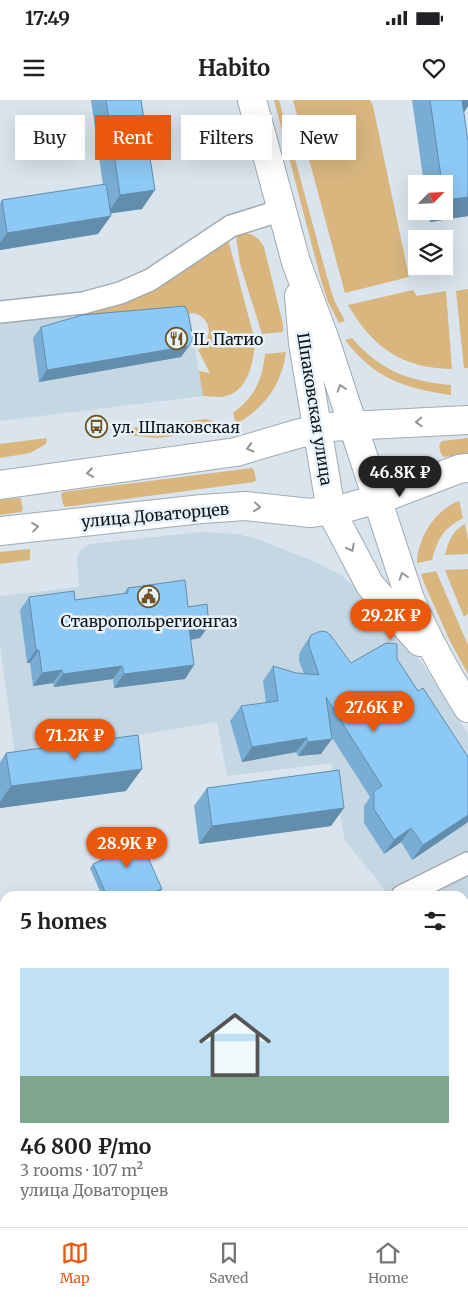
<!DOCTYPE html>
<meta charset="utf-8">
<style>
body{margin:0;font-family:Merriweather,serif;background:#f2f2f2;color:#202124;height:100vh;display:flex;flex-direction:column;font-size:19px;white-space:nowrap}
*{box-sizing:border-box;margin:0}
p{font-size:16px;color:#757577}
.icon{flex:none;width:28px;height:28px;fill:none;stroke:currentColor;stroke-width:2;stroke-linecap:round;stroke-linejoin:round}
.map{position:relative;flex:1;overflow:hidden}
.sheet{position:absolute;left:0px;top:791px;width:469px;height:336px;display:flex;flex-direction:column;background:#fff;border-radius:15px 15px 0 0;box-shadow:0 5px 20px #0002}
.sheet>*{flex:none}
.hud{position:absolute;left:15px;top:15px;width:439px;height:45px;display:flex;gap:10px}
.needle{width:32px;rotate:66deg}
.tools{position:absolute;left:408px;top:75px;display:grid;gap:10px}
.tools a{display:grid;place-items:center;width:45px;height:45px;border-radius:0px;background:#fff;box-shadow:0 5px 20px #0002;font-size:25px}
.price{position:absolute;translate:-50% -42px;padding:0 11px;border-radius:18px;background:#ea580c;color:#fff;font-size:16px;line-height:32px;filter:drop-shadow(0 1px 2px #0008)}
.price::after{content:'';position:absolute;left:50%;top:30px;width:15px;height:11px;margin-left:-8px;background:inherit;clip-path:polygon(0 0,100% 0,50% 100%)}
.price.current{background:#222;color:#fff}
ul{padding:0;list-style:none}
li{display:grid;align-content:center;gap:10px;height:265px;padding:0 20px}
li span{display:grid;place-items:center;height:155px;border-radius:0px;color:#555}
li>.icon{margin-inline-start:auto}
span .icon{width:90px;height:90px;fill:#fffc;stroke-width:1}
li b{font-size:21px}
h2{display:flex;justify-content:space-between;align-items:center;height:60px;padding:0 20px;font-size:21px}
.pill{padding:0 18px;border-radius:0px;background:#fff;box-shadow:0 5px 20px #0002;font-size:18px;line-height:45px}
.pill.current{background:#ea580c;color:#fff}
.status{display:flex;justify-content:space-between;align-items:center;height:35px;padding:0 25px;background:#fff;direction:ltr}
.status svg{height:14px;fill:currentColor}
header{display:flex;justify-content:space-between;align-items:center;height:65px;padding:0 20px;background:#fff;font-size:22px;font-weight:700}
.dock{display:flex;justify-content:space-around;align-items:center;height:70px;border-top:1px solid #e0e0e0;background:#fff;font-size:14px;color:#757577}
.dock a{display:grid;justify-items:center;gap:2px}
.dock .current{color:#ea580c}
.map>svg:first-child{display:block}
.built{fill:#c6d7e4}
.green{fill:#d8b67e}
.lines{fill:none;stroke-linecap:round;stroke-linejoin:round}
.minor-casing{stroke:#a1abb3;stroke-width:24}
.secondary-casing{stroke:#a1abb3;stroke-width:30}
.primary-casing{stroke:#a1abb3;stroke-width:30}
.minor{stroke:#fff;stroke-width:21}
.secondary{stroke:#fff;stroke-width:28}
.primary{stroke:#fff;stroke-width:28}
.wall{fill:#79add3}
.shaded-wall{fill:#638dac}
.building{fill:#8dc9f5;stroke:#638dac}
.oneway{stroke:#939596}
.labels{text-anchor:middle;stroke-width:5;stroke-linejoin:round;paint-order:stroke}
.poi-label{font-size:16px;fill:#101316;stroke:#e7f2fa;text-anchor:start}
.street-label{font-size:16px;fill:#101316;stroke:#e7f2fa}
</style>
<div class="status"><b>17:49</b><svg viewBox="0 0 49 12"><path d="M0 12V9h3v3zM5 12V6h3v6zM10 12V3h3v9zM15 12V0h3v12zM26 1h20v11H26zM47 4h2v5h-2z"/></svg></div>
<header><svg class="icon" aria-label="menu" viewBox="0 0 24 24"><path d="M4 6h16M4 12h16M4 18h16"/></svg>Habito<svg class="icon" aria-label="heart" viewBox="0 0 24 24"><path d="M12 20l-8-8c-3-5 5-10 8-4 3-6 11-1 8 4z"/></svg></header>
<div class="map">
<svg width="468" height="1127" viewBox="0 0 468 1127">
<rect width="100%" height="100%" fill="#dae4ed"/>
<path class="built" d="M189,209L203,296L0,321V223L72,213L73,226Z
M200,432L238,434L260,440L316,462L341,475L370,501L398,532L423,564L468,634V759L391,796H387L379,782L345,741L331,663L227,676L217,622L15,655L0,545V496L79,487L77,459L80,450L90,444Z
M468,775V995L464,998V796H432Z"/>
<path class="green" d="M274,0H279L327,177L334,200L345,221L339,223L328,202L321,180Z
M293,0H370L373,6L409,177L345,193Z
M246,133C256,135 259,139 264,147L283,224V232L262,234L240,164L236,136Z
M228,139L255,241C254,259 249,291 226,296C220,298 210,296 203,296L199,271L210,273L198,250C213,239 213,219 194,213L77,230L75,215L151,190Z
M468,189V268H464L456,191Z
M413,190L417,196L446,191L452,269C402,268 373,248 348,205Z
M352,238C381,271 408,281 451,285V295C404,288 375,279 345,240Z
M286,252C282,284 265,308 236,324L233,313C255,296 262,281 265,254Z
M206,319L219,323L222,329L158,338L125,335L124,329Z
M47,338L46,344L30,353L0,358V344Z
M468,338V354L444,357L441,354L439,345L442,341Z
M252,368L254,370L256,380L254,382L65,407L63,404L61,395L63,392Z
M19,398L21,399L23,410L21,412L0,415V400Z
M459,401L463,418C443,429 438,438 432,460L417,463C418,437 435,410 459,401Z
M465,424L468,440V454L445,455C448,442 453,430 465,424Z
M30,449V460L0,464V452Z
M468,469V513L464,517L445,470Z
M436,471L468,545V574L450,541L424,483L421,474Z"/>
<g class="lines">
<defs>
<path id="minor" d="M0,212L83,203L120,193L150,180L231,126L282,110
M402,796L468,763
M0,979L5,977"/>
<path id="secondary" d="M252,0L296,162L325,240L410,499C426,537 446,573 468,608
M299,196L303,243L331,411L370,485L420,542"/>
<path id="primary" d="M0,385L236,352L297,334L328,327L468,320
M0,431L202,409L246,406L310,413L342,409L391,395L459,369L468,368"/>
</defs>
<use href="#minor" class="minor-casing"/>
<use href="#secondary" class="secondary-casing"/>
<use href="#primary" class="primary-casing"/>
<use href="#minor" class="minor"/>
<use href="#secondary" class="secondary"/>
<use href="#primary" class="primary"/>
</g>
<path class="wall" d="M91,0H141L142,109L111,113L98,134L0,150V103L2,100L103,85Z
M412,0H468V6L464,12L468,116L430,122L428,111H444V84H424Z
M41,227L189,246L181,257L39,282L33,238Z
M128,488L188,507L209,525L200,538L191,540L194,565L185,579L114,588L113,579L54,587L53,583L33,586L30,563H27L20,510L29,497L75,500L123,494Z
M311,535L351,563L397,559L418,591L468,657V722L412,760L401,742L384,754L364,723V706L370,697L331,636L321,654L298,656L296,652L242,662L230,621L241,606L266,603L263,581L273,566L296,573L304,574L299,561V555L301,550Z
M6,653L126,691L0,708V662Z
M207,688L331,726L199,744L194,706Z
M106,744L159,793L151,796H102L90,768L93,764L107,757L103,748Z
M468,923V954L464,946V925Z"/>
<path class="shaded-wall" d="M456,0H468V6L464,12Z
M155,90L142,109L107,114L120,95Z
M468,97V116L430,122L437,111H444V102L445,100Z
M111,116L98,134L0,150V143L7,133Z
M189,246L181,257L39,282L47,270Z
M209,525L200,538L180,541L189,528Z
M36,550H39L30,563H27Z
M194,565L185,579L114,588L124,574Z
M122,566L113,579L54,587L63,574Z
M62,570L53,583L33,586L42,573Z
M307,638L296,652L242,662L252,647Z
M332,639L321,654L298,656L308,642Z
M142,669L126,691L0,708V702L11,686Z
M344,708L331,726L199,744L212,726Z
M468,715V722L412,760L423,745Z
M411,728L401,742L384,754L394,740Z
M162,789L159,793L151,796H145Z
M468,871V873L464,876V874Z
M5,921V929L0,936V922Z
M5,1099V1109L0,1111V1102Z"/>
<path class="building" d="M106,0H141L155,90L120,95Z
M430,0H462L468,41V97L445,100L444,84H442Z
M106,84L111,116L7,133L2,100Z
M185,206L188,213L193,238L189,246L47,270L41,227L82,215Z
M185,480L188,507L207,504L209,525L189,528L194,565L124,574L122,566L63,574L62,570L42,573L39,550H36L29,497L74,491L75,500L128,493V488Z
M321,531L327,532L331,536L351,563L386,543L397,544V559L418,591L423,588L468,657V715L423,745L411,728L394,740L374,709V691L382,686L326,597L332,639L308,642L307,638L252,647L241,606L278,601L273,566L296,573L319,575L309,546V540L311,535Z
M138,635L142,669L11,686L6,653Z
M339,670L344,708L212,726L207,688Z
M136,730L162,789L145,796H107L93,764L111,756L106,744Z
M0,843L5,879V921L0,922Z
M468,850V871L464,874V852Z
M468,923V944L464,937V925Z
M5,1017V1099L0,1102V1022L4,1020L3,1018Z
M23,1122H102L104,1127H14Z"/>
<defs><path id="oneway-chevron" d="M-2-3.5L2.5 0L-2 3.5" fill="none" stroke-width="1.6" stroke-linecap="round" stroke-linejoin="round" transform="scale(1.25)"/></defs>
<g class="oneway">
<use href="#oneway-chevron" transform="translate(341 288) rotate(-108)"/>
<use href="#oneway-chevron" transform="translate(419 322) rotate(177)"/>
<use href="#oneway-chevron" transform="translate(250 348) rotate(163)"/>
<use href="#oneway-chevron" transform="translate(90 373) rotate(172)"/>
<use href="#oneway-chevron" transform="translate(257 407) rotate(6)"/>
<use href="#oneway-chevron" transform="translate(35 427) rotate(-7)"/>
<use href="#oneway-chevron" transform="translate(351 448) rotate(62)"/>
<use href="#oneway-chevron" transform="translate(403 476) rotate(-108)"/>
</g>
<defs>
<symbol id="restaurant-ring" viewBox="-11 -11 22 22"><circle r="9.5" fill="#e7f2fa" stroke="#6d5325" stroke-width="1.5"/><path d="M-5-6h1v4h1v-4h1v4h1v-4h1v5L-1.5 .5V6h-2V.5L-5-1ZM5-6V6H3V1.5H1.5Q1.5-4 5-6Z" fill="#6d5325"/></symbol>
<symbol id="bus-ring" viewBox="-11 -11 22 22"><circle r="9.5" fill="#e7f2fa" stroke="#6d5325" stroke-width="1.5"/><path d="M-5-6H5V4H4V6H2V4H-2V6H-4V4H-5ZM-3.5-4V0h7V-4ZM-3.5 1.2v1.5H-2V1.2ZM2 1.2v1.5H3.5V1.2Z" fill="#6d5325"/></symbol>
<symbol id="civic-ring" viewBox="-11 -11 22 22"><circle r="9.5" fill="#e7f2fa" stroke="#6d5325" stroke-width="1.5"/><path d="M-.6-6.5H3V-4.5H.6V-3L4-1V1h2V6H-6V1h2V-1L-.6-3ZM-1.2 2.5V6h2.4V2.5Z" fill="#6d5325"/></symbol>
</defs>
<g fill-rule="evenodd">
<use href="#restaurant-ring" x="164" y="226" width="25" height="25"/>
<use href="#bus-ring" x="84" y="314" width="25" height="25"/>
<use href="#civic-ring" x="136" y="484" width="25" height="25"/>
</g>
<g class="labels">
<g class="poi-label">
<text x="193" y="245">IL Патио</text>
<text x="112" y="333">ул. Шпаковская</text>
<text x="149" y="527" text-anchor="middle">Ставропольрегионгаз</text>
</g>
<g class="street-label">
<text transform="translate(315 309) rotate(81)" y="6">Шпаковская улица</text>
<text transform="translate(155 415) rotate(-5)" y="6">улица Доваторцев</text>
</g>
</g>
</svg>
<div class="tools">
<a><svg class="needle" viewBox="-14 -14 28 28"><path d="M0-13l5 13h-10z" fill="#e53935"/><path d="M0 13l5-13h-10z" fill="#757577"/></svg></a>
<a><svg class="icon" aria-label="layers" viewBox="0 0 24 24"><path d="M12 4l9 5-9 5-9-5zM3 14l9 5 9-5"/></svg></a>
</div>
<b class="price current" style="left:400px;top:398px">46.8K ₽</b>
<b class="price" style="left:391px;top:541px">29.2K ₽</b>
<b class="price" style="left:374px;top:633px">27.6K ₽</b>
<b class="price" style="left:75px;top:661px">71.2K ₽</b>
<b class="price" style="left:127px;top:769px">28.9K ₽</b>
<div class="hud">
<a class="pill">Buy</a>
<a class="pill current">Rent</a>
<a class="pill">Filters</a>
<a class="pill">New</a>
</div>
<section class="sheet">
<h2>5 homes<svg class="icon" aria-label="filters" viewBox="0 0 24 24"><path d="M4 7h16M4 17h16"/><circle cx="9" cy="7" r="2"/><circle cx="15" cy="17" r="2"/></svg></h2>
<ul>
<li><span style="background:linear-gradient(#bfe0f5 70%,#7fa58c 0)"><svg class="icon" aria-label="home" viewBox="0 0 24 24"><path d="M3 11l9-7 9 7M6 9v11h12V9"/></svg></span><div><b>46 800 ₽/mo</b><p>3 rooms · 107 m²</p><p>улица Доваторцев</p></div></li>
</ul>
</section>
</div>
<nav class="dock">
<a class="current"><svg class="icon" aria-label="map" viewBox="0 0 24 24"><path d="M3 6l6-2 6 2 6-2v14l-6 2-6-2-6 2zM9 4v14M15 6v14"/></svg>Map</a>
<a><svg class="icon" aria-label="saved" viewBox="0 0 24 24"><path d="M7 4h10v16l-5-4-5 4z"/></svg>Saved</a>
<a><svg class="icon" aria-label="home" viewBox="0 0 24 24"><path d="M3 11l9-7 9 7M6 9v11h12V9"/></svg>Home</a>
</nav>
